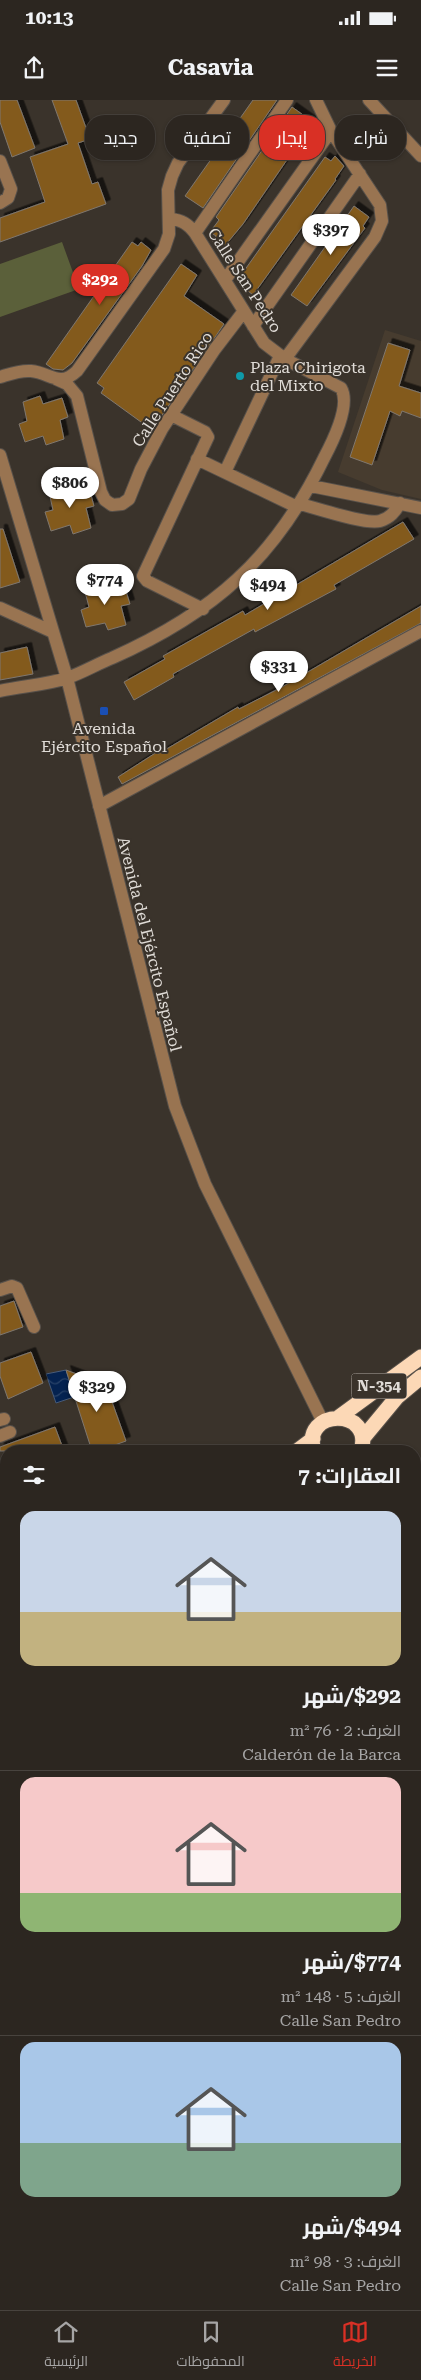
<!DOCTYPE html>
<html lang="ar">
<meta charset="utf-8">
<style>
body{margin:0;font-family:"Roboto Serif",Cairo,serif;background:#38322d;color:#f1f3f6;direction:rtl;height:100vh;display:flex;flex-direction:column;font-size:19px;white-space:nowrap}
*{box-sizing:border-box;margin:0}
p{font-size:16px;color:#a6a5a5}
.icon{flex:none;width:28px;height:28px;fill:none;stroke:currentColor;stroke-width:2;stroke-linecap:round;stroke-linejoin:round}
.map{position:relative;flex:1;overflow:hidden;direction:ltr}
.panel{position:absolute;left:0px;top:1345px;width:421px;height:865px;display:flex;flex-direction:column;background:#2c2620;border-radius:20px 20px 0 0;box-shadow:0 1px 4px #0004,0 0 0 1px #48433e;direction:rtl}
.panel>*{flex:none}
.top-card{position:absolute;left:15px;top:15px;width:391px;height:45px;direction:rtl;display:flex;gap:10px}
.price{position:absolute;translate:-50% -42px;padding:0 11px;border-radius:18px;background:#fff;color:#222;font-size:16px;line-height:32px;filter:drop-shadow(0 1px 2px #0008)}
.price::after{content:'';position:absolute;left:50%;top:30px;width:15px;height:11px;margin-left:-8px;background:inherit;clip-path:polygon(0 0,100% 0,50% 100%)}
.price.current{background:#d93025;color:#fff}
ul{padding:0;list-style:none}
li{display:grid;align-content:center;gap:10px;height:265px;padding:0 20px}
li+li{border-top:1px solid #48433e}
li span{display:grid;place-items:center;height:155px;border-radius:15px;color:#555}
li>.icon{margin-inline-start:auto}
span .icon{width:90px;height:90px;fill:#fffc;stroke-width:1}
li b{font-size:21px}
h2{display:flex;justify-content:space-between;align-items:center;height:60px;padding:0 20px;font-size:21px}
.tag{padding:0 18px;border-radius:20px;background:#2c2620;box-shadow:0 1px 4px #0004,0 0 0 1px #48433e;font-size:18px;line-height:45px}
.tag.current{background:#d93025;color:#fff}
.status{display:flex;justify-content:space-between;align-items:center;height:35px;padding:0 25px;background:#2c2620;direction:ltr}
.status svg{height:14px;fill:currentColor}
header{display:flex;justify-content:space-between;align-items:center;height:65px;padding:0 20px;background:#2c2620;font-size:22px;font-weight:700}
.menu{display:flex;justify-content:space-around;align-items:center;height:70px;border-top:1px solid #48433e;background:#2c2620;font-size:14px;color:#a6a5a5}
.menu a{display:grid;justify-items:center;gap:2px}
.menu .current{color:#d93025}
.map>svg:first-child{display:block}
.built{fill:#473c2f}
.green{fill:#5b603a}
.water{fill:url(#water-waves);stroke:#465a78}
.building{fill:#835a1f;stroke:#7f776e;filter:url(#shadow)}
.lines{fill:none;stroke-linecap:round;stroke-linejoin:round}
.minor-casing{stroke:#58514a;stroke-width:14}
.highway-casing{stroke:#58514a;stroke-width:17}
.minor{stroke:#997451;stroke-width:12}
.highway{stroke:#fcd8b6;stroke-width:15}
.culture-dot{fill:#0f9aa8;stroke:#3a332b;stroke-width:2}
.transit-dot{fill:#1a4fb4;stroke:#3a332b;stroke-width:2}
.labels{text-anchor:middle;stroke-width:4;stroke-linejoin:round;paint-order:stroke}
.shield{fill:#3a332b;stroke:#aea9a3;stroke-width:1}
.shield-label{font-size:15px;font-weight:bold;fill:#e0dcd7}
.street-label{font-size:16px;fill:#e0dcd7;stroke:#3a332b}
.poi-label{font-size:16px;fill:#e0dcd7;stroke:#3a332b;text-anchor:start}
</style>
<div class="status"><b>10:13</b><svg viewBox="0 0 49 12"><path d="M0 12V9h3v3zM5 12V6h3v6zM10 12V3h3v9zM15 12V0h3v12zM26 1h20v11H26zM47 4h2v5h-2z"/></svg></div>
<header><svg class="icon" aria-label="menu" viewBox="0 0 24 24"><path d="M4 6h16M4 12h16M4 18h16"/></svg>Casavia<svg class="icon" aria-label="share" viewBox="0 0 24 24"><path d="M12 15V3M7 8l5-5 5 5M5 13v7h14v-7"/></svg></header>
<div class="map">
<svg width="421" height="2210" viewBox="0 0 421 2210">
<defs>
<pattern id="water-waves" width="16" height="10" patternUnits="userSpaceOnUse" patternTransform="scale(1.25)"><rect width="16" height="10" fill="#042250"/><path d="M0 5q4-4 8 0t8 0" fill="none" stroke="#284268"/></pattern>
<filter id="shadow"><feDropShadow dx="4.5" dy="-4.5" stdDeviation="0" flood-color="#0009"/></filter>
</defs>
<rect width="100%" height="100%" fill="#3a332b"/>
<path class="built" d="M385,230L421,241V399L382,390L338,372Z
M421,1710V1863L415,1864V1718Z
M6,1928V2204H389L390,2210H0V1929Z"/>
<path class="green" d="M62,142L79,189L0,217V164Z
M415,1459L421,1463V1513L415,1509Z"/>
<path class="water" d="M66,1270L74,1297L56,1303L46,1274Z"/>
<path class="building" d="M0,0H17L35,48L12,57L0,22Z
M52,0H76L90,39L78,43L92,84L98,82L106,104L0,142V118L45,102L30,57L68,44Z
M253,0H277L203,108L185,96Z
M292,7L313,22L243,124L223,148L212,141L216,136L210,132L219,120L216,117Z
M335,56L344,66L335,79L336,80L253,195L243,187L246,183L239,178L325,57L331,61Z
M354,106L369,117L363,126L365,128L307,206L291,195Z
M132,142L138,146L141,142L151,150L142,166L72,263L63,270L53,269L46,264Z
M181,164L197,175L184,196L224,224L152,330L101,293L104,288L97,283Z
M388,243L410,250L399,286L421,293V318L402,311L400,316L390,311L372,365L350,357Z
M40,296L43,304L62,298L68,317L60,320L64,339L46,345L43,336L25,342L19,324L27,321L23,302Z
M67,385L69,392L89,388L94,406L86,408L91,428L73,434L70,425L51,431L45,412L53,410L49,392Z
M403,422L414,439L334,485L336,489L255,532L254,529L173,574L174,577L134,600L124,582L165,559L163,556L243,511L245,515Z
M0,429H3L20,482L0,488Z
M103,482L105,489L124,485L130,504L121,506L126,525L108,530L105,523L86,527L81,510L89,507L84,488Z
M421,506V523L122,684L118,677L157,652L158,654L238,607L239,609L282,587Z
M27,547L33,574L0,580V553Z
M14,1201L23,1227L0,1235V1206Z
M31,1252L43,1283L8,1299L0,1276V1263Z
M66,1270L106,1285L126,1341L112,1346L114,1351H92Z
M55,1327L64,1351H0V1347Z"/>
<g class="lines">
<defs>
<path id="minor" d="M369,0L421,56
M0,61L11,89L8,98L0,103
M195,133L287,0
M225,180L331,31
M253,226L360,74
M285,259L375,137L382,121L380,105L331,31L316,0
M0,277C10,274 20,270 31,271C51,273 59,288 77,271L164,149L169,134L168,90L172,76L178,63L224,0
M56,279L67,284L77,296L101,392L105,400L112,405L122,404L129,399L141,369L162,329L215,249L244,211
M171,315L205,332L208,337L143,476L147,481L203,509
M0,355L67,578L175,1006L205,1084L323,1322
M197,359L297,407
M225,372L280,256
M311,386L421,408
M300,404C316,408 366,425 380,421C390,418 395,412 400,403
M0,508L53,532
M0,591C22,586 46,585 67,578C82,573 97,564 112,558C213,513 275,459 324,358C333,341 351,305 341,288L285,259L264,243L195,133C188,124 182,120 170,119
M99,706L421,531
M0,1190L12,1186L17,1188L34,1227
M0,1320L4,1319
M0,1336L10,1332
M0,1521L6,1524
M415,1573L421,1577
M415,1884L421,1883
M0,1897L6,1896
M415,1949L421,1948
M415,1992L421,1996"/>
<path id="highway" d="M339,1317L421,1257
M363,1338L397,1297L421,1277
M297,1351L313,1339
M314,1351C300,1308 375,1307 361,1351
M0,1469L6,1474
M0,1514L6,1508"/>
</defs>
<use href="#minor" class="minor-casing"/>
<use href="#highway" class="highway-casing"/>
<use href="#minor" class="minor"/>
<use href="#highway" class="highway"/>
</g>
<circle class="culture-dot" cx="240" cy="276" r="5"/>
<rect class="transit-dot" x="99" y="606" width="10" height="10" rx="2.5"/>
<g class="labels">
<rect class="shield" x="351.5" y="1273.5" width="55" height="25" rx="4"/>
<g class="shield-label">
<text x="379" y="1291">N-354</text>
</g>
<g class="street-label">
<text transform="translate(245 180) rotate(57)" y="6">Calle San Pedro</text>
<text transform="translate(172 289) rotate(-57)" y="6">Calle Puerto Rico</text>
<text transform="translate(150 844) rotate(76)" y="6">Avenida del Ejército Español</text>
</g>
<g class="poi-label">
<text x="250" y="273">Plaza Chirigota<tspan x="250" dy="18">del Mixto</tspan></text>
<text x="104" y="634" text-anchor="middle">Avenida<tspan x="104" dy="18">Ejército Español</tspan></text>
</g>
</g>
</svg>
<b class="price" style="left:331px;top:156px">$397</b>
<b class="price current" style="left:100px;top:206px">$292</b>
<b class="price" style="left:70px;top:409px">$806</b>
<b class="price" style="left:105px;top:506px">$774</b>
<b class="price" style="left:268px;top:511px">$494</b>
<b class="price" style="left:279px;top:593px">$331</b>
<b class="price" style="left:97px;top:1313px">$329</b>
<div class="top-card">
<a class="tag">شراء</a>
<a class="tag current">إيجار</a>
<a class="tag">تصفية</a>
<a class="tag">جديد</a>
</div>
<section class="panel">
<h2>العقارات: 7<svg class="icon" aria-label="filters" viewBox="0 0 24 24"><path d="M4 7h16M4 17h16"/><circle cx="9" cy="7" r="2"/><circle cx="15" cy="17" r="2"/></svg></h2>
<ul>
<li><span style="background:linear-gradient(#c9d6e8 65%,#c2b280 0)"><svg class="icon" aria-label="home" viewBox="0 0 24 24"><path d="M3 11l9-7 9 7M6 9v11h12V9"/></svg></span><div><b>$292/شهر</b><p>الغرف: 2 · 76 m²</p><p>Calderón de la Barca</p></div></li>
<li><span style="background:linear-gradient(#f6c9c9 75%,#8fb573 0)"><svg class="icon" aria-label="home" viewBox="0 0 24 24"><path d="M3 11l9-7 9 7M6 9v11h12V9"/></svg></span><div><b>$774/شهر</b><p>الغرف: 5 · 148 m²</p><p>Calle San Pedro</p></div></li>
<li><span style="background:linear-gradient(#a9c7e8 65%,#7fa58c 0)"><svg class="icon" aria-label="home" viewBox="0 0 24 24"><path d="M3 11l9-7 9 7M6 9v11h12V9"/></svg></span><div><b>$494/شهر</b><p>الغرف: 3 · 98 m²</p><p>Calle San Pedro</p></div></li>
</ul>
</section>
</div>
<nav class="menu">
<a class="current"><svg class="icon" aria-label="map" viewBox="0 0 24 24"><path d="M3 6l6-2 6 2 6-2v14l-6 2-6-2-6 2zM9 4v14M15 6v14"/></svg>الخريطة</a>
<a><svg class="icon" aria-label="saved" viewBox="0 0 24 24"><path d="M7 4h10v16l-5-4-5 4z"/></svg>المحفوظات</a>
<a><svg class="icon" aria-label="home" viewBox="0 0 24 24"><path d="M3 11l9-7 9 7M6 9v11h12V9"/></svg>الرئيسية</a>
</nav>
